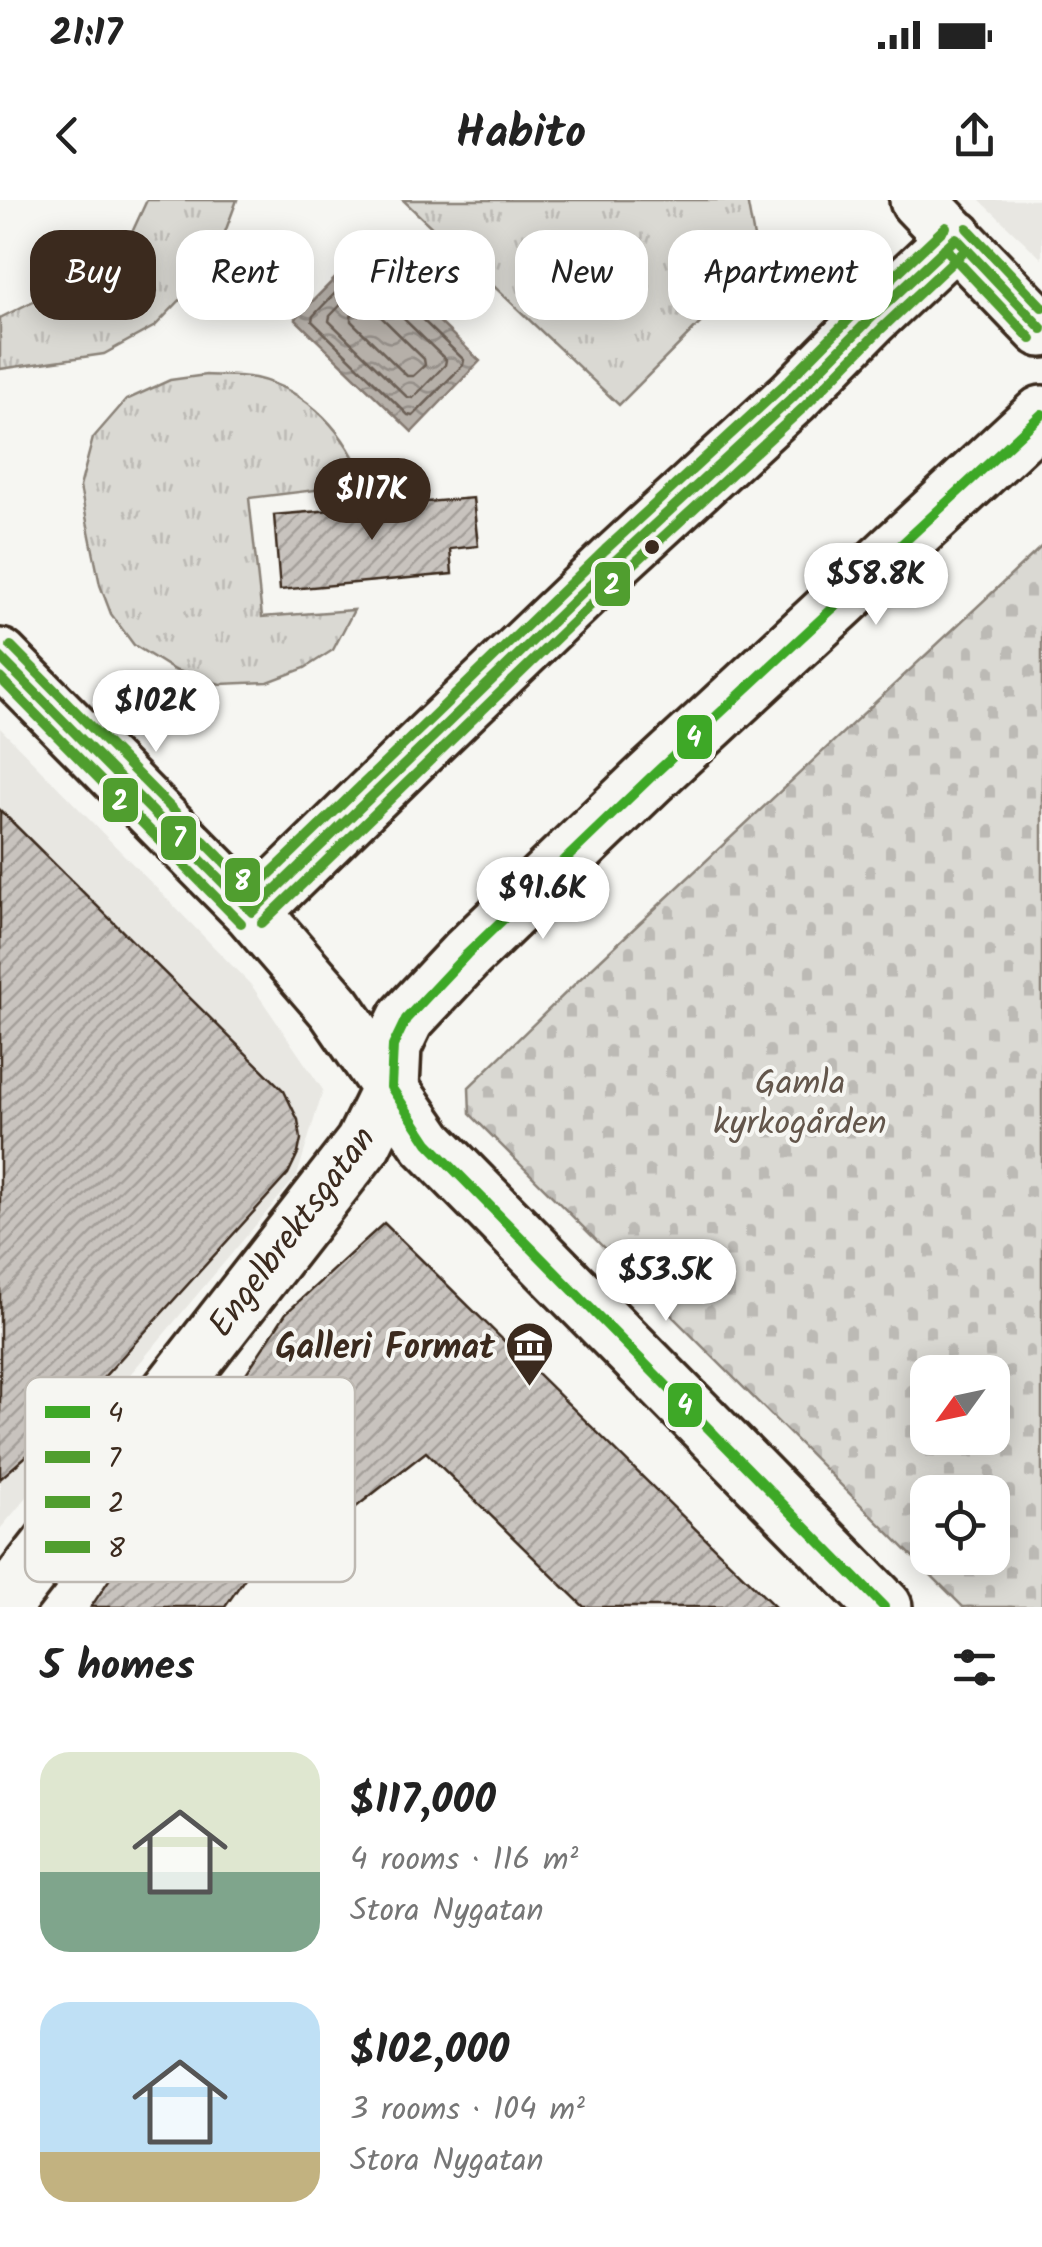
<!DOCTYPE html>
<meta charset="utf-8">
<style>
body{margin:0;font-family:Kalam,sans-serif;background:#f6f6f6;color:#222;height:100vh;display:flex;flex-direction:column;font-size:38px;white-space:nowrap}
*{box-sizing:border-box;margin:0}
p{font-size:32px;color:#767676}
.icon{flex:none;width:55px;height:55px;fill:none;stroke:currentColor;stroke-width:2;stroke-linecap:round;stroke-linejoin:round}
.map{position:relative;height:1407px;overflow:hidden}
.details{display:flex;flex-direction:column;background:#fff;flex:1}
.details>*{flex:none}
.top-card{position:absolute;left:30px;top:30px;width:982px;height:90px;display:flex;gap:20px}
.needle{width:65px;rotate:237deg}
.tools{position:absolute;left:910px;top:1155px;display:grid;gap:20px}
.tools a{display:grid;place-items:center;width:100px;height:100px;border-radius:20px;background:#fff;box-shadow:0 5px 25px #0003;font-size:50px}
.price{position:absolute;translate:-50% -85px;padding:0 22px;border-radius:35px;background:#fff;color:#222;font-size:32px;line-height:65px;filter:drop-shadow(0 2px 5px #0008)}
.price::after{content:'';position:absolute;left:50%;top:60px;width:30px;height:22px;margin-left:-15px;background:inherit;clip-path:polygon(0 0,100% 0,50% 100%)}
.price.active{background:#3b2a1e;color:#fff}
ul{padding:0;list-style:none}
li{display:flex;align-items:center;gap:30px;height:250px;padding:0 40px}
li span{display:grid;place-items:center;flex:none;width:280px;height:200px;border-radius:30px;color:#555}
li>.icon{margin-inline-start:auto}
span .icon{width:120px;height:120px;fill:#fffc;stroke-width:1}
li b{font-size:42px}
h2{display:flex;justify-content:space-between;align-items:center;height:120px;padding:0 40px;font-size:42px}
.chip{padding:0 35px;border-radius:30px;background:#fff;box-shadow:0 5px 25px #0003;font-size:35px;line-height:90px}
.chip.active{background:#3b2a1e;color:#fff}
.status{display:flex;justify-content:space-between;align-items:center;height:70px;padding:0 50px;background:#fff;direction:ltr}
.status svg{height:28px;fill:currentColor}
header{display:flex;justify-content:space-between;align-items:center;height:130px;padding:0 40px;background:#fff;font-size:45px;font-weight:700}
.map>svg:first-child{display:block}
.built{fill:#e8e7e2}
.grass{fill:url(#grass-tufts);stroke:#8a8278;stroke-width:2.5}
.cemetery{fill:url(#cemetery-stones);stroke:#8a8278;stroke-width:2.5;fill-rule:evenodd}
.water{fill:url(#water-waves);stroke:#857a71;stroke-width:2.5}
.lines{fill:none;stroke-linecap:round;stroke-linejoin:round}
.shore{stroke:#6c6056;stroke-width:2.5}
.building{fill:url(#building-hatch);stroke:#3b2a1e;stroke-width:2.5}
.minor-casing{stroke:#3b2a1e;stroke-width:62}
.minor{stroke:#f6f6f2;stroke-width:55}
.bus-1-casing{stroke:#f6f6f2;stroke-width:18}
.bus-2-casing{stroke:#f6f6f2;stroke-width:18}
.bus-3-casing{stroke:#f6f6f2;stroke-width:18}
.bus-4-casing{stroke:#f6f6f2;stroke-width:18}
.bus-1{stroke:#3ea827;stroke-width:10}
.bus-2{stroke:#509e2f;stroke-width:10}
.bus-3{stroke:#509e2f;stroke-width:10}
.bus-4{stroke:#509e2f;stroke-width:10}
.bus-dot{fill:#3b2a1e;stroke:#f6f6f2;stroke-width:4}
.labels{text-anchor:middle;stroke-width:8;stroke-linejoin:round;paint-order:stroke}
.park-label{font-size:35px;fill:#63564b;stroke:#f6f6f2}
.street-label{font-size:35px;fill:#3b2a1e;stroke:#f6f6f2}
.poi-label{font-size:35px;font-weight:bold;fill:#3b2a1e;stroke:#f6f6f2;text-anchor:end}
.key{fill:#f6f6f2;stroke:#beb9b2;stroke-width:2.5}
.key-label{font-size:28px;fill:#3b2a1e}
.line-badge{stroke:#f6f6f2;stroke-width:4}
.badge-label{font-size:28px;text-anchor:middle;font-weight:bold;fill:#fff}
</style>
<div class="status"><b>21:17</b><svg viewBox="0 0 49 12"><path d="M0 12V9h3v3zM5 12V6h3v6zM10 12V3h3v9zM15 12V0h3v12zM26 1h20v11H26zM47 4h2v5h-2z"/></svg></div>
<header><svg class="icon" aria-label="back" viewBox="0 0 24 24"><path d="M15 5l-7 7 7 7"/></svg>Habito<svg class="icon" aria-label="share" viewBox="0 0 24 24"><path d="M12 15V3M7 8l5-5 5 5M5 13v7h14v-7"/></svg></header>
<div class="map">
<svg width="1042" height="1407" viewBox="0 0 1042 1407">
<defs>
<pattern id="grass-tufts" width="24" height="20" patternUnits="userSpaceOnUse" patternTransform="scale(2.5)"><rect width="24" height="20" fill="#dad9d3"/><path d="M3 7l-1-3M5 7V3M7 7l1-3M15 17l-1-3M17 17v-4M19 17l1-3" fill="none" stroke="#bcbab5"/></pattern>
<pattern id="cemetery-stones" width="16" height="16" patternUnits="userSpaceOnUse" patternTransform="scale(2.5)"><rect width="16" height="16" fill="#dad9d3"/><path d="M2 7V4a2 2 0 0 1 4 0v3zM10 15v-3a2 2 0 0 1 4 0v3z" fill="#bcbab5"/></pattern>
<pattern id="water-waves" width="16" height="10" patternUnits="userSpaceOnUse" patternTransform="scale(2.5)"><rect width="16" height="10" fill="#b6b0a9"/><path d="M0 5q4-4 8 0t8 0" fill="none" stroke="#958f89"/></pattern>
<pattern id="building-hatch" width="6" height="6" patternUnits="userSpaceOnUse" patternTransform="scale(2.5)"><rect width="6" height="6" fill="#c8c3be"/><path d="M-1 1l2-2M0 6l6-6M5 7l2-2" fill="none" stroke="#a49f9a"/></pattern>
</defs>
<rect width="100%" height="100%" fill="#f6f6f2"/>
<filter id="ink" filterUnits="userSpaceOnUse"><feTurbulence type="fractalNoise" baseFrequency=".01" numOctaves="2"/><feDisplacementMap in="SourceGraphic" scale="20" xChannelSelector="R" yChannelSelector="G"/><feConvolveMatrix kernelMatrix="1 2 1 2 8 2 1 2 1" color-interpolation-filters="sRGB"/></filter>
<g filter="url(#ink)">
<path class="built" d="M980,0H1042V59Z
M0,528L252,786L323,890L297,976L0,1329Z"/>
<path class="grass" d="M147,0H237L212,67L155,126L104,154L0,169V118L59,88L129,39Z
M403,0H747L759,64L619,205Z
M206,175C222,176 239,175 255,178C308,190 348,234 365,284L249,298L262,417L354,410L333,450L305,468L268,482L220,484L174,470L134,445L111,414L100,385L80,287L93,238L126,200L170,180Z"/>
<path class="cemetery" d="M1042,346V1407H963L470,914L469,887L580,779ZM928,1172H992V1238H928ZM928,1292H992V1358H928Z"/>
<path class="water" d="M364,49L480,161L412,232L295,119Z"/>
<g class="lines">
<path class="shore" d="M366,65L464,160L463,165L413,216L408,215L312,121L313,116L361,66Z
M367,83L446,160L445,165L413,198L407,197L329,121L330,116L361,84Z
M368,104L424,159L425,165L413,176H407L351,121V116L362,105Z"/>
</g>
<path class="building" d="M473,298L478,346L450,349L452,374L280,390L274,315Z
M0,610L284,891L298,920L301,939L298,953L288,974L55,1231L0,1279Z
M384,1023L429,1067L775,1407H584L426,1252L356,1307L318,1272L225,1407H91L286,1113Z"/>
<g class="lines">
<defs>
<path id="minor" d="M918,0L1042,129
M0,457L252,712L335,808L428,943L884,1407
M252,712L420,548L615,361L793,197L871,118L956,38
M2,1407L363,944L391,887L393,846L406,819L467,754L650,578L1042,214"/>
</defs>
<use href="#minor" class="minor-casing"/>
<use href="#minor" class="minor"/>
<defs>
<path id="bus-1" d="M391,887L393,846L406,819L467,754L650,578L1042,214
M391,887L428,943L884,1407"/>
<path id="bus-2" d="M956,38L1042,129
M0,457L252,712
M252,712L615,361L793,197L871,118L956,38"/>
<path id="bus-3" d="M945,48L1031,139
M0,478L241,723
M262,723L625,372L803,208L881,129L966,49"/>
<path id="bus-4" d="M967,28L1042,107
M11,446L263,701
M242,701L605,350L783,186L861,107L946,27"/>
</defs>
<use href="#bus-1" class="bus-1-casing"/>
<use href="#bus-2" class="bus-2-casing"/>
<use href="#bus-3" class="bus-3-casing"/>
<use href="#bus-4" class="bus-4-casing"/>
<use href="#bus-1" class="bus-1"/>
<use href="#bus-2" class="bus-2"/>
<use href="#bus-3" class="bus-3"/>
<use href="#bus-4" class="bus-4"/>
</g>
</g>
<defs>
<symbol id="museum-pin" viewBox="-11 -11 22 30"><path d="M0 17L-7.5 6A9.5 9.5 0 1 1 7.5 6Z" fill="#3b2a1e" stroke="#f6f6f2"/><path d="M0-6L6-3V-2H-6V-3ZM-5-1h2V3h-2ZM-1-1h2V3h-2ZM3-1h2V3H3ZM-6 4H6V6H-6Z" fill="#fff"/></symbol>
</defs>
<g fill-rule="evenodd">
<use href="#museum-pin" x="502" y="1118" width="55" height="75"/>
</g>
<circle class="bus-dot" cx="652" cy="347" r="9"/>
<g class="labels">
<g class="park-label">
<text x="800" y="894">Gamla<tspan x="800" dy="40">kyrkogården</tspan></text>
</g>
<g class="street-label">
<text transform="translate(291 1031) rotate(-53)" y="12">Engelbrektsgatan</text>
</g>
<g class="poi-label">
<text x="495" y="1158">Galleri Format</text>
</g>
</g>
<rect x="25" y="1177" width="330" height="205" rx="15" class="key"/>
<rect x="45" y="1206" width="45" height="12" fill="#3ea827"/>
<rect x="45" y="1251" width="45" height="12" fill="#509e2f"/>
<rect x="45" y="1296" width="45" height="12" fill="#509e2f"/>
<rect x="45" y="1341" width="45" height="12" fill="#509e2f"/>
<g class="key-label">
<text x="108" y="1222">4</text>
<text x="108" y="1267">7</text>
<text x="108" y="1312">2</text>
<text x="108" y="1357">8</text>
</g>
<g class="line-badge">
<rect x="593" y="360" width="39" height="48" rx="10" fill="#509e2f"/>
<rect x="675" y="513" width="39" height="48" rx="10" fill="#3ea827"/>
<rect x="101" y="576" width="39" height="48" rx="10" fill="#509e2f"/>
<rect x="159" y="614" width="39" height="48" rx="10" fill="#509e2f"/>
<rect x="223" y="656" width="39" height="48" rx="10" fill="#509e2f"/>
<rect x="666" y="1181" width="38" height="48" rx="10" fill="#3ea827"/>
</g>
<g class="badge-label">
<text x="612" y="394">2</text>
<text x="694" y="546">4</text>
<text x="120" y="610">2</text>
<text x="179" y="647">7</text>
<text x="242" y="690">8</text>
<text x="685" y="1214">4</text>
</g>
</svg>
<div class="tools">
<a><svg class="needle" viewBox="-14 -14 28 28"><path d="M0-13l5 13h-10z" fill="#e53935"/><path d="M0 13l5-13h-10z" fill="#767676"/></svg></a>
<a><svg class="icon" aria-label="locate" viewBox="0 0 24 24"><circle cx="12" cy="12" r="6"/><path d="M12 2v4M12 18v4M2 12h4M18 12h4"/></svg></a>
</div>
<b class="price active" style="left:372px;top:343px">$117K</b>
<b class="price" style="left:876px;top:428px">$58.8K</b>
<b class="price" style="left:156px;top:555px">$102K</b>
<b class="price" style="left:543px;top:742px">$91.6K</b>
<b class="price" style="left:666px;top:1124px">$53.5K</b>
<div class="top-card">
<a class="chip active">Buy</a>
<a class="chip">Rent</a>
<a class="chip">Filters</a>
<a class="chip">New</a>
<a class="chip">Apartment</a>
</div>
</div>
<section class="details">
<h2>5 homes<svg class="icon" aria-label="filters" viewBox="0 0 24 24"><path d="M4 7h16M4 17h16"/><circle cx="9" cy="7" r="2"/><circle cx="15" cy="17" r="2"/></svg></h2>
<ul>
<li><span style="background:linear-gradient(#dfe7d0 60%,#7fa58c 0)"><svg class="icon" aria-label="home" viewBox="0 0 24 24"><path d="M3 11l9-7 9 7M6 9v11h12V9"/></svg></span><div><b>$117,000</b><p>4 rooms · 116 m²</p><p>Stora Nygatan</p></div></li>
<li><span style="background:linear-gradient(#bfe0f5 75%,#c2b280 0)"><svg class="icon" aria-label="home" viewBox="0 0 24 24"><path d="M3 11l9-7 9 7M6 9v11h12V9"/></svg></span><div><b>$102,000</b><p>3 rooms · 104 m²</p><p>Stora Nygatan</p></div></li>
</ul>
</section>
